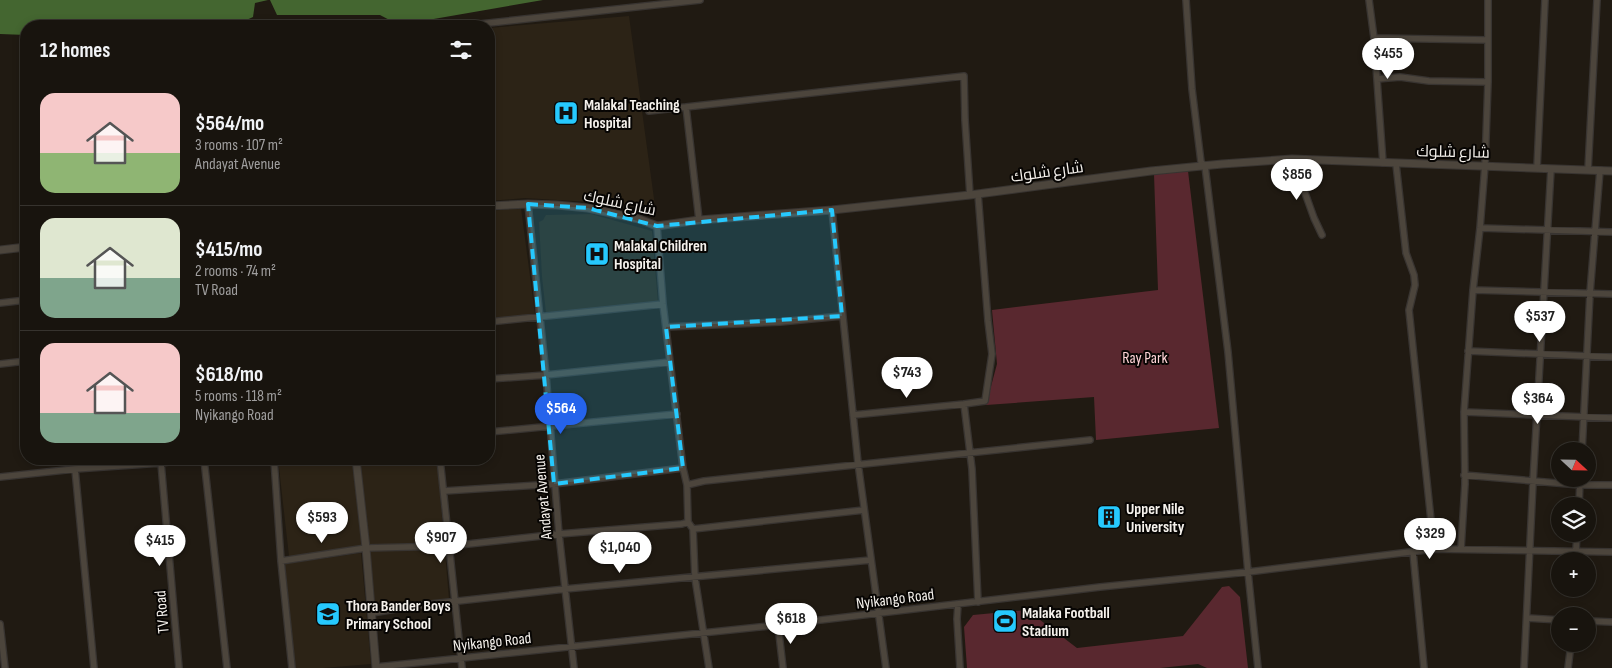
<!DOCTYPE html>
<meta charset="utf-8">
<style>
body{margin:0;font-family:"Sofia Sans Condensed",Cairo,sans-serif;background:#25211c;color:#f1f3f6;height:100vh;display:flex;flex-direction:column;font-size:19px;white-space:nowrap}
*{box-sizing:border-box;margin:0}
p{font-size:16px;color:#9f9e9e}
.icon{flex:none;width:28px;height:28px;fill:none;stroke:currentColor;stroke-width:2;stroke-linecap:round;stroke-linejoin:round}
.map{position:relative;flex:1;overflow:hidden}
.sheet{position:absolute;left:20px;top:20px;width:475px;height:445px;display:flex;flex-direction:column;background:#18140e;border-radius:20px;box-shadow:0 2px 8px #0003,0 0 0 1px #36332e}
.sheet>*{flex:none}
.needle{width:32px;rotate:112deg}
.tools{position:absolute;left:1551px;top:442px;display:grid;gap:10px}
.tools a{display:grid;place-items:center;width:45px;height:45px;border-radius:50%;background:#18140e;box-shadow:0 2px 8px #0003,0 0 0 1px #36332e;font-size:25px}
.price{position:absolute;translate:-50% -42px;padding:0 11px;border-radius:18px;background:#fff;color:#222;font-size:16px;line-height:32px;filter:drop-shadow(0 1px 2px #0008)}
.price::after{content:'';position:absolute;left:50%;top:30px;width:15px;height:11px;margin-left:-8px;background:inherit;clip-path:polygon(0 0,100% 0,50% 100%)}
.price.active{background:#2563eb;color:#fff}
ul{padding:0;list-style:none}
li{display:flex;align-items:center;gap:15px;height:125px;padding:0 20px}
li+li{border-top:1px solid #36332e}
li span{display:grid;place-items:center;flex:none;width:140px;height:100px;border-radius:15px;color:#555}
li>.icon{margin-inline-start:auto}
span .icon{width:60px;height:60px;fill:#fffc;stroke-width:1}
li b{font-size:21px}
h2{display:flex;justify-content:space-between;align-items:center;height:60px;padding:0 20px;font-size:21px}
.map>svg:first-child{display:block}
.built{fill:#2c2316}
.green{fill:#59282f}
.water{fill:#446630}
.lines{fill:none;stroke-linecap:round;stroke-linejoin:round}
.minor-casing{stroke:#383431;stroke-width:8}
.tertiary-casing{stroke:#383431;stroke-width:9}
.minor{stroke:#4c453c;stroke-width:5.5}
.tertiary{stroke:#4c453c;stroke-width:7}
.marked{fill:#26c9fe;fill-opacity:0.2;stroke:#26c9fe;stroke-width:4;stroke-dasharray:10 6;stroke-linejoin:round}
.labels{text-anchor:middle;stroke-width:4;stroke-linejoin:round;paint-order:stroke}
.poi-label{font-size:16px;font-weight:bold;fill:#f5f1ec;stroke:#070503;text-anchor:start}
.street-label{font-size:16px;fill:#f5f1ec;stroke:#070503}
.park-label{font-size:16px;fill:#fed3d6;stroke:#070503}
</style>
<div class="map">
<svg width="1612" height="668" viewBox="0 0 1612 668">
<rect width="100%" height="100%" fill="#201a12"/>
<path class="built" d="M629,16L655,206L525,198L489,201V28Z
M521,208L535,314L489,319V211Z
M591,214L652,231L658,302L546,313L542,277L539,222L543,220L546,215Z
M278,459H437L449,599L376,611L367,551L289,556Z
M361,553L371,664L323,668H295L285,564Z"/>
<path class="green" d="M1188,171L1219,428L1096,440L1094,397L986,405L997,364L992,310L1158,290L1154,174Z
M1229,586L1240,597L1248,668H1207L1198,664L1160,668H967L964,627L973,615L1027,610L1077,648L1183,636L1222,587Z"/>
<path class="water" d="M0,0H268L255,3L253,17L240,23L200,26H26V35L0,34Z
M270,0H543L399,25L380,15H277Z"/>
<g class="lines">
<defs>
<path id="minor" d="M1186,0L1192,89L1201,162L1205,166L1228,352L1248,572L1258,668
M1369,0L1374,38L1383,163
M461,26L700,0
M1374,38L1488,40
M1377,79L1400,77L1429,81L1488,82
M686,107L964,76L965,120L970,195
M649,111L686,107L699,220
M1299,159L1300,179L1314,218L1322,235
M1396,164L1406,253L1414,275L1415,285L1409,310L1434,549
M1537,168L1545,0
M1588,170L1597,0
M978,194L988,321L992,354L985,401L964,404L972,469L978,602
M528,204L546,375L559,534L574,668
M832,210L858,463L886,668
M657,226L663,304L683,468L687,485L688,522L693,529L695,578L709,668
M1480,228L1612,232
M1473,290L1612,294
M0,303L26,300
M489,322L663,304
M666,327L780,322L842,316
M1468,351L1612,357
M0,364L26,361
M489,379L546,375L670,362
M1464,412L1612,418
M853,415L964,404
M489,432L677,414
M1582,451L1590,293L1600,170
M204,459L227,668
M274,459L281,561L292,668
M440,459L462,668
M161,463L179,668
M75,469L94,668
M1464,475L1580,485H1612
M0,477L75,469L161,463L190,459
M687,485L704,481L1090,440
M444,491L554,484L683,468
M1579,506L1580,479
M693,529L864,510
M1461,549L1465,484L1464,412L1473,290L1480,228L1485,165L1488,82V0
M1576,550L1577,534
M1413,552L1424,668
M281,561L366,548L450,546L559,534L682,524L688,522
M958,604L957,619L960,668
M372,613L413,606L565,589L871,560
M1527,618L1560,620
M1588,621L1612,622
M0,624L5,668
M778,625L783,668
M376,667L778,625L1100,587L1248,572L1434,549L1612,552
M1524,668L1533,482L1551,169
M1568,668L1571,644"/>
<path id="tertiary" d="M489,206L528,204L557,205L588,208L639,219L657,226L699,220L832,210L970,195L1151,171L1222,164L1292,159L1612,171
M0,250L26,247
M356,459L366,548L376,668"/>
</defs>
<use href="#minor" class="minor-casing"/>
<use href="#tertiary" class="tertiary-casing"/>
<use href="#minor" class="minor"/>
<use href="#tertiary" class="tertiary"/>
</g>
<path class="marked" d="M528,204L588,208L657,226L832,210L842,316L666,327L683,468L554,484Z"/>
<defs>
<symbol id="hospital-square" viewBox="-11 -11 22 22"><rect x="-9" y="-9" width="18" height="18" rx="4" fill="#26c9fe" stroke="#070503"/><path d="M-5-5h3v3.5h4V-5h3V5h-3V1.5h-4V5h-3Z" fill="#111"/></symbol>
<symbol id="building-square" viewBox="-11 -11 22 22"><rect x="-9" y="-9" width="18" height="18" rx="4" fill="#26c9fe" stroke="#070503"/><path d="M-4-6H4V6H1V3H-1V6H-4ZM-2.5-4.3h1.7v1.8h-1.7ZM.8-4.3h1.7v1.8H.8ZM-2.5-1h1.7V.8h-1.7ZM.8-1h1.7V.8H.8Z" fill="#111"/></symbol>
<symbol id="school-square" viewBox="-11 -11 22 22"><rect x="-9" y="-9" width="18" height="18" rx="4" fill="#26c9fe" stroke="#070503"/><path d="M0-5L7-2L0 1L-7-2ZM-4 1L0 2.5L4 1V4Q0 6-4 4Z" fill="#111"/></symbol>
<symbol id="stadium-square" viewBox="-11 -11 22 22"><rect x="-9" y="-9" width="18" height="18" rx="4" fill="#26c9fe" stroke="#070503"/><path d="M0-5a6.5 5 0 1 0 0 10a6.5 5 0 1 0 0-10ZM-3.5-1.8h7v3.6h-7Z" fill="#111"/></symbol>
</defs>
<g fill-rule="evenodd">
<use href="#hospital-square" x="552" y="99" width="28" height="28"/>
<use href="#hospital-square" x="583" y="240" width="28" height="28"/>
<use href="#building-square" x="1095" y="503" width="28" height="28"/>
<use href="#school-square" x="314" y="600" width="28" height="28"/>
<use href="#stadium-square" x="991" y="607" width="28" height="28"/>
</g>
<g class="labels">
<g class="poi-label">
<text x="584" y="110">Malakal Teaching<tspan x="584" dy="18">Hospital</tspan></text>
<text x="614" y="251">Malakal Children<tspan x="614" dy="18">Hospital</tspan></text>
<text x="1126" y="514">Upper Nile<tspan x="1126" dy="18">University</tspan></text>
<text x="346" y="611">Thora Bander Boys<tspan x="346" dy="18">Primary School</tspan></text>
<text x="1022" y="618">Malaka Football<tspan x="1022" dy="18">Stadium</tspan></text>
</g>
<g class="street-label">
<text transform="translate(1453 151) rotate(1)" y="6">شارع شلوك</text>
<text transform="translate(1047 171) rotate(-8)" y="6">شارع شلوك</text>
<text transform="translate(620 202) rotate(12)" y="6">شارع شلوك</text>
<text transform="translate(542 497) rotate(-95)" y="6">Andayat Avenue</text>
<text transform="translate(895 598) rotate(-7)" y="6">Nyikango Road</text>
<text transform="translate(161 612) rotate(-95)" y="6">TV Road</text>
<text transform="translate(492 641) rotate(-6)" y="6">Nyikango Road</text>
</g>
<g class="park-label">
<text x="1145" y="363">Ray Park</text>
</g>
</g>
</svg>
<div class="tools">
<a><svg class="needle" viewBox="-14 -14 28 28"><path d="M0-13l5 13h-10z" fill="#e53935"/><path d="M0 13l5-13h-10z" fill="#9f9e9e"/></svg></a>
<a><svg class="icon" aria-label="layers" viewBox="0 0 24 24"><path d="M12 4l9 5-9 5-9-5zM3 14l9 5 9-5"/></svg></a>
<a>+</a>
<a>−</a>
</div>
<b class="price" style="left:1388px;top:80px">$455</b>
<b class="price" style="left:1297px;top:201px">$856</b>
<b class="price" style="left:1540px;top:343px">$537</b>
<b class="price" style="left:907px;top:399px">$743</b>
<b class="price" style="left:1538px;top:425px">$364</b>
<b class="price active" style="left:561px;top:435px">$564</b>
<b class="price" style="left:322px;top:544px">$593</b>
<b class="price" style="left:1430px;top:560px">$329</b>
<b class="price" style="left:441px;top:564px">$907</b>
<b class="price" style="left:160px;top:567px">$415</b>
<b class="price" style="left:620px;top:574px">$1,040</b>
<b class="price" style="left:791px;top:645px">$618</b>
<section class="sheet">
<h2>12 homes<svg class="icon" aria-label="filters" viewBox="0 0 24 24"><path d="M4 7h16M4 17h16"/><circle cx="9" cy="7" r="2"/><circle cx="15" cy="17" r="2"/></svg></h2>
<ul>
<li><span style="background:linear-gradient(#f6c9c9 60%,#8fb573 0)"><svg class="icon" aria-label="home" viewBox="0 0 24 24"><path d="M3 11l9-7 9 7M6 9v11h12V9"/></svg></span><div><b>$564/mo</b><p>3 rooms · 107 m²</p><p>Andayat Avenue</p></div></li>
<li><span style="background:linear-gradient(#dfe7d0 60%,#7fa58c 0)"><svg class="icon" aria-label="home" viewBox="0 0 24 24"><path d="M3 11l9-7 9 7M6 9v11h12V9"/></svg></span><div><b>$415/mo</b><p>2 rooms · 74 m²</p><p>TV Road</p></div></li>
<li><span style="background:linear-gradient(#f6c9c9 70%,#7fa58c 0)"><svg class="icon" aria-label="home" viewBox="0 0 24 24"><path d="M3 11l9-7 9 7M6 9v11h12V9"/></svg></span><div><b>$618/mo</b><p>5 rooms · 118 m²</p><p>Nyikango Road</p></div></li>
</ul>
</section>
</div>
